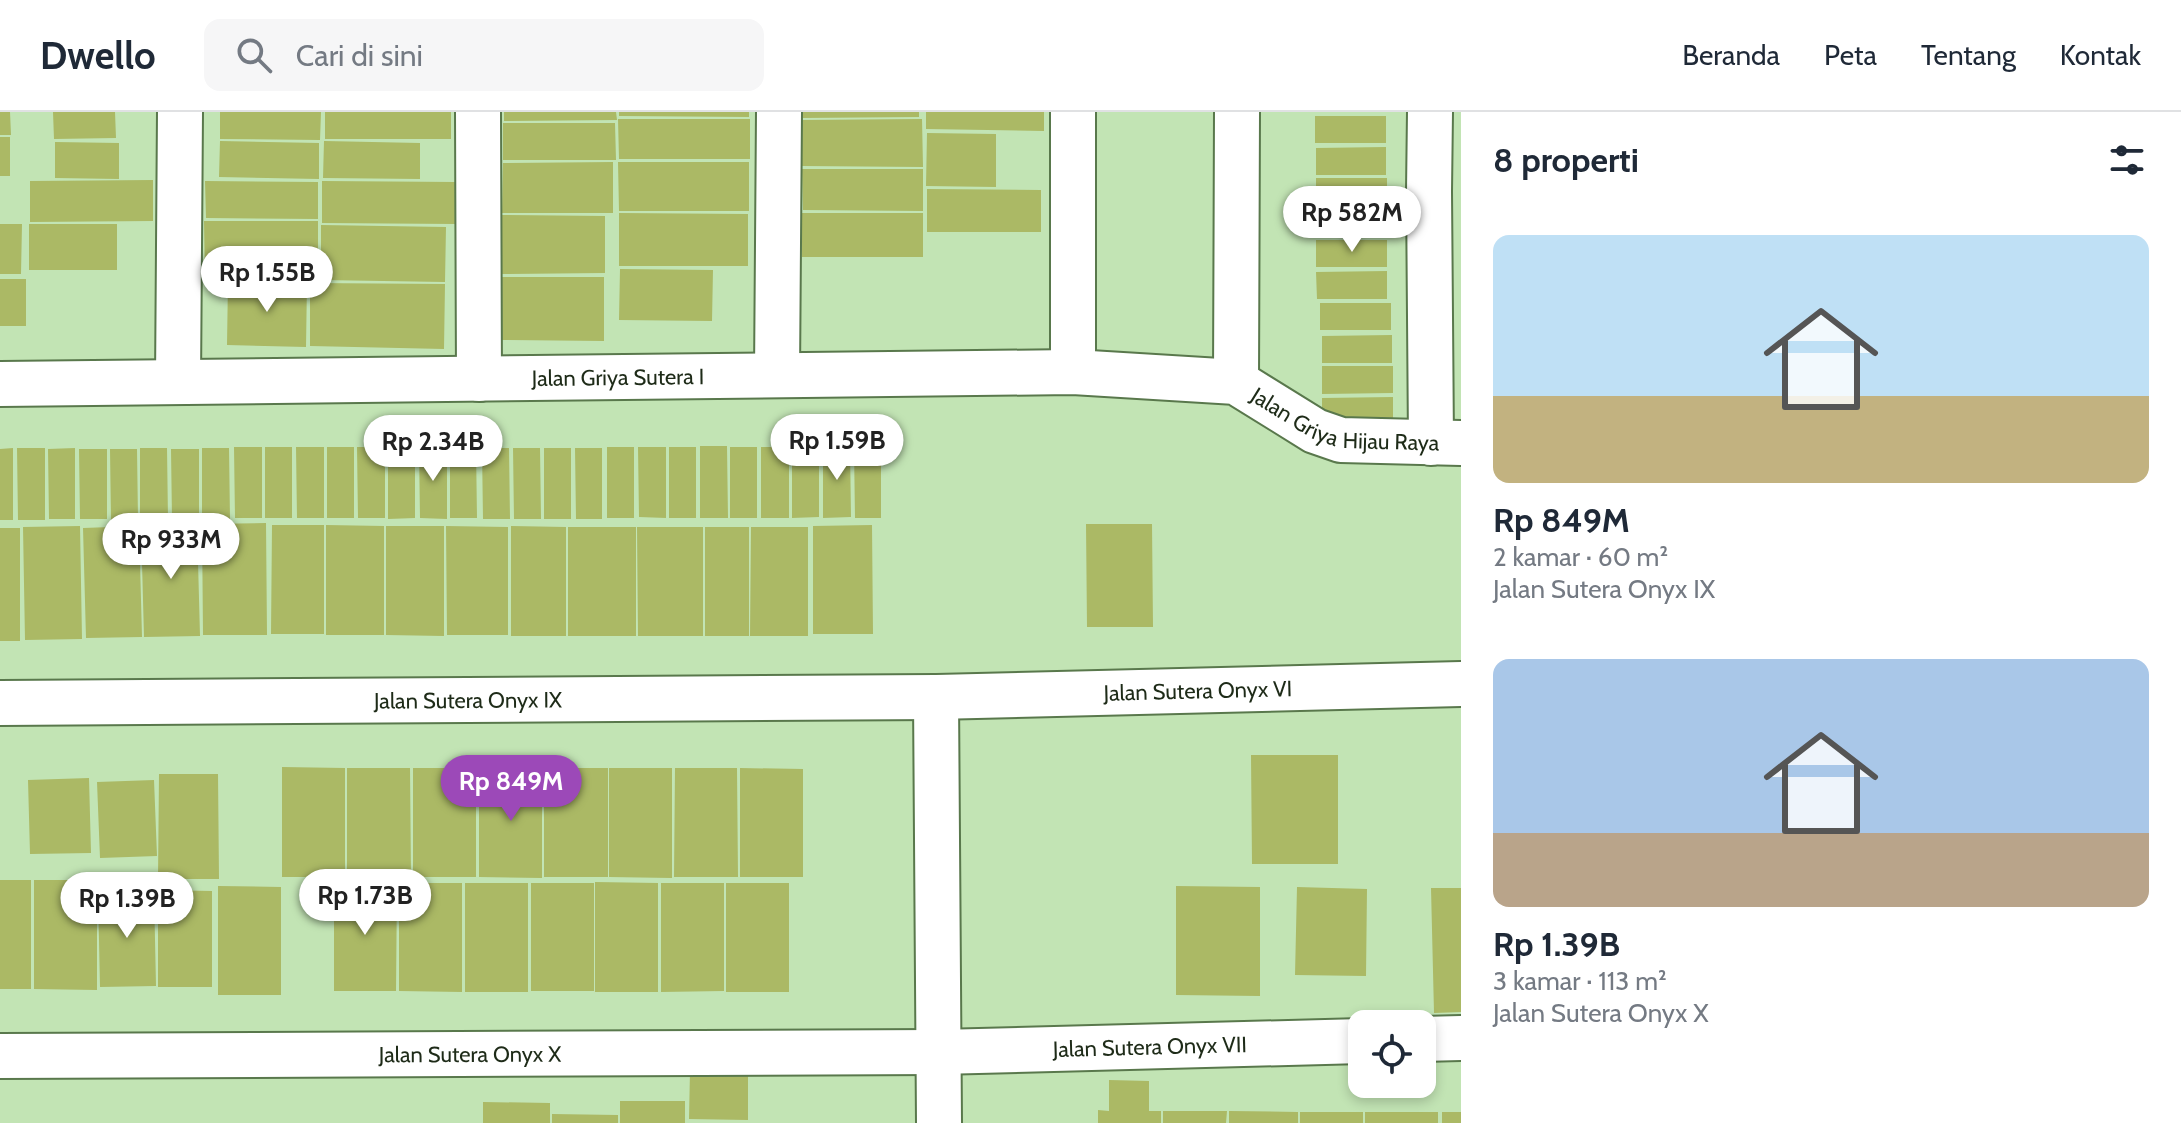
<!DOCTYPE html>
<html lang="id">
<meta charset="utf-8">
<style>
body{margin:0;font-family:Cabin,sans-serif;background:#f6f6f7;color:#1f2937;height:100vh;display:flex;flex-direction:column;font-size:30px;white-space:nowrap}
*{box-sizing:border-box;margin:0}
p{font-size:26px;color:#747a83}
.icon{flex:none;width:44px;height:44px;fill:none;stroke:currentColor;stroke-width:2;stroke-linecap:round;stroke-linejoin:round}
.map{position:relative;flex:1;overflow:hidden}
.sheet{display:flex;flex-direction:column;background:#fff;width:720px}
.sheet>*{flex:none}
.fabs{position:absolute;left:1348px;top:898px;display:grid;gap:16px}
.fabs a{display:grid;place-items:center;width:88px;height:88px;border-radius:16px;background:#fff;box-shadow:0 4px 12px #0003;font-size:40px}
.price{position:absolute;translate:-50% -68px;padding:0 18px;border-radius:28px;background:#fff;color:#222;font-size:26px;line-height:52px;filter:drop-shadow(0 2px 4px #0008)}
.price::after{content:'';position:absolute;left:50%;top:48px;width:24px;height:18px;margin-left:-12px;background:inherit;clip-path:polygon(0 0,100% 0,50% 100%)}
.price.current{background:#9c49b8;color:#fff}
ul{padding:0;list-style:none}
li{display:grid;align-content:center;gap:16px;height:424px;padding:0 32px}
li span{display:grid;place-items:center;height:248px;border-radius:16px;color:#555}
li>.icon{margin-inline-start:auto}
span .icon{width:144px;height:144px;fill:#fffc;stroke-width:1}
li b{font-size:34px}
h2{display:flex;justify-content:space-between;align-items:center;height:96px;padding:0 32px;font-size:34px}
header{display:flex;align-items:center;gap:48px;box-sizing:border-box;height:112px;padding:0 40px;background:#fff;border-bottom:2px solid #e0e1e3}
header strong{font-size:38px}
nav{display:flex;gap:44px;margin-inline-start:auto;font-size:28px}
.search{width:560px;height:72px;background:#f6f6f7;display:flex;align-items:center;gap:20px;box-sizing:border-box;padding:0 28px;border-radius:16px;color:#747a83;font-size:30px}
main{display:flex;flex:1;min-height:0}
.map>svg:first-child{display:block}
.building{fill:#abb965}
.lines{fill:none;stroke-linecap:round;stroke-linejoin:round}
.minor-casing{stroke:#59784c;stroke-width:48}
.minor{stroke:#fff;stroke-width:44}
.labels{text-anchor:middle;stroke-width:6;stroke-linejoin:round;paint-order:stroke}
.street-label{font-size:22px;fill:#1e2b18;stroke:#f0feeb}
</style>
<header>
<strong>Dwello</strong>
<div class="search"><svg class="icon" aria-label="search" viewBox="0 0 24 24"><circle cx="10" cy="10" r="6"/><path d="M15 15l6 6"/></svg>Cari di sini</div>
<nav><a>Beranda</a><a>Peta</a><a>Tentang</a><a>Kontak</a></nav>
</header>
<main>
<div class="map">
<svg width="1461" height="1011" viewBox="0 0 1461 1011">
<rect width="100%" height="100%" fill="#c2e4b4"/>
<path class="building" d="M0,0H10L11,23H0Z
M53,0H115L116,26L54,27Z
M220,0H321L320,28L220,27Z
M325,0H451V27H325Z
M504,0H616L617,8L504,9Z
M619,0H749V5L619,4Z
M802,0H919V5L802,6Z
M926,0H1044V19L926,17Z
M1315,4H1386V31H1315Z
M618,7H750V47H619Z
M922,7L923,55L802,54V8Z
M503,11H615L616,48H503Z
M927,21L996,22V75L926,74Z
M0,25H10V64H0Z
M220,29L319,31V67L219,65Z
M324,29L420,31V67L323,66Z
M55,30L119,31V67L55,66Z
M1386,35V63H1316V36Z
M613,50V101H502L503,51Z
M618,50H749V99H619Z
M802,57H923V99L803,98Z
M1316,66H1387V93L1316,94Z
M153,68V109L30,110V69Z
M205,69L318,70V107L206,106Z
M322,69L455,70V112L322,111Z
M927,77L1041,78V120H927Z
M1316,97H1387V125H1316Z
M619,101L748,102V154H619Z
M802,101H923V145H802Z
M502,103L605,104V161L502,162Z
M204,109H318V168H205Z
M0,112H22L21,162H0Z
M29,112H117V158H29Z
M321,113L446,115L445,170L321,168Z
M1316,128H1387V155H1316Z
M620,157L713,158L712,209L619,208Z
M1387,159V187H1317L1316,160Z
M502,165H604V229L502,228Z
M0,167H26V214H0Z
M228,169L307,170L306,235L227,233Z
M310,171L445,172L444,237L310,234Z
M1320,191H1391V218H1320Z
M1392,223V251H1322V224Z
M1322,254H1393V281L1322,282Z
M1393,285V312L1322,313V286Z
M700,334H727L728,406H700Z
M234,335H262V406H235Z
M265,335H292V406H265Z
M296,335H324V406H297Z
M327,335H354V406H327Z
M357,335H385V406H358Z
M388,335H415V406L388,407Z
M419,335H447V407L420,406Z
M450,335H476L477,406H450Z
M607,335H634V406H607Z
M638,335H666V406L639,405Z
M669,335H696V406H669Z
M730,335H757V406H730Z
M761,335H789V406H761Z
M792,335H819V405L792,406Z
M823,335H850L851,405L823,406Z
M854,335H881V406H855Z
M13,336V408H0V337Z
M17,336H45V408H18Z
M75,336V407H49L48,337Z
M140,336H167L168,407H140Z
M202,336H229L230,407H202Z
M482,336H509L510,407H483Z
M513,336H540L541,407H514Z
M544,336H571V407H544Z
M575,336H602V407H576Z
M79,337H107V407H80Z
M110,337H137L138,407L111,408Z
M171,337H199V407H172Z
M266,411L267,523H203L202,412Z
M197,412L200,524L144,525L141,414Z
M1086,412H1152L1153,515H1087Z
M272,413H324V522H271Z
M326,413L384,414V523H326Z
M872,413L873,522H813V414Z
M80,414L82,527L25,528L23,415Z
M139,414L142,525L86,526L83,416Z
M386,414H444V524L386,523Z
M446,414L508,415V523H447Z
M511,414L566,415V524H511Z
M568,415H636V524H568Z
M637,415H703V524H638Z
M705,415H749V524H705Z
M751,415H808V524H750Z
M0,416H20V529H0Z
M1251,643H1338V752H1252Z
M282,655L345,656V765H282Z
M347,656H410L411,765H347Z
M413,656H476V765H413Z
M479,656H542V766L479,765Z
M544,656H608V765H544Z
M609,656H672V766L609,765Z
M675,656H737L738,765H674Z
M740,656L803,657V765H740Z
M159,662H218L219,767H158Z
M89,666L91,741L30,742L28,668Z
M154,668L157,744L100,746L97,670Z
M0,768H31V877H0Z
M34,768H97V878L34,877Z
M595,770L658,771V880H595Z
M334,771H397L396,879H334Z
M399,771H462V880L399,879Z
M465,771H528V880H465Z
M531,771H594V879H531Z
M661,771H724V879L661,880Z
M726,771H789V880H726Z
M218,774L281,775V883H218Z
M1176,774L1260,775V884L1176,883Z
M1297,775L1367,777L1366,864L1295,863Z
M1431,776H1461V900L1434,901Z
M158,778L212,779V875H158Z
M154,781L156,874L100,875L98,782Z
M690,959H748V1008L689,1007Z
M1109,968L1149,969V999H1161V1011H1098V998L1109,999Z
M620,989H685V1011H620Z
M483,990L550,991V1011H483Z
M1163,999H1227L1226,1011H1163Z
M1229,999L1298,1000V1011H1229Z
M1300,1000H1363V1011H1300Z
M1365,1000H1438V1011H1365Z
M1442,1000H1461V1011H1442Z
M552,1002L618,1003V1011H552Z"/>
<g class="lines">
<defs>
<g id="minor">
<path d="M478,0L479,267"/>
<path d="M1073,0V260"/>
<path d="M1430,0L1429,79L1431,331"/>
<path d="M777,263L779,0"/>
<path d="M178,270L180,0"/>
<path d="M1236,270L1237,0"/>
<path id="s1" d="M0,272L1073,260L1236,270L1315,319L1341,328L1461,331"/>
<path d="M936,585L939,1011"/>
<path id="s2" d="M0,591L936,585L1461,572"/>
<path d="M1422,927L1461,926"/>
<path id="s3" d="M0,944L939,940L1362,929"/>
</g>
</defs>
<use href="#minor" class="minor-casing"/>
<use href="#minor" class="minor"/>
</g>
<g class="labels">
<g class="street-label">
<text dy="8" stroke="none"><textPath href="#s1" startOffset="618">Jalan Griya Sutera I</textPath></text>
<text dy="8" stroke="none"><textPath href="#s1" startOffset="1356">Jalan Griya Hijau Raya</textPath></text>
<text dy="8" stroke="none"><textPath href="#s2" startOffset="1198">Jalan Sutera Onyx VI</textPath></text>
<text dy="8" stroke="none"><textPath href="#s2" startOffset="468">Jalan Sutera Onyx IX</textPath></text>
<text dy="8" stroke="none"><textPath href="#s3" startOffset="1150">Jalan Sutera Onyx VII</textPath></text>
<text dy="8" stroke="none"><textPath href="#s3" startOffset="470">Jalan Sutera Onyx X</textPath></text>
</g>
</g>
</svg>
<div class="fabs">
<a><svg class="icon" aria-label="locate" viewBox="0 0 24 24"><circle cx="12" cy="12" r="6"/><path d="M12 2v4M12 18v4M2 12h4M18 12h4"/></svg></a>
</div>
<b class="price" style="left:1352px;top:142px">Rp 582M</b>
<b class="price" style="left:267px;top:202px">Rp 1.55B</b>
<b class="price" style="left:837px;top:370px">Rp 1.59B</b>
<b class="price" style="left:433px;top:371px">Rp 2.34B</b>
<b class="price" style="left:171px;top:469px">Rp 933M</b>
<b class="price current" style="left:511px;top:711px">Rp 849M</b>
<b class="price" style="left:365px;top:825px">Rp 1.73B</b>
<b class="price" style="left:127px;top:828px">Rp 1.39B</b>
</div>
<section class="sheet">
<h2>8 properti<svg class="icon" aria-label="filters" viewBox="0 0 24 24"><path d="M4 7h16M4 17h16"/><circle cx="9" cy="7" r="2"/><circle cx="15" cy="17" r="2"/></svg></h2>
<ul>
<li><span style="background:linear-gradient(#bfe0f5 65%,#c2b280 0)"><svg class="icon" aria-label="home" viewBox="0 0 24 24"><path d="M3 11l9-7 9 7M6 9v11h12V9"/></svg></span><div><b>Rp 849M</b><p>2 kamar · 60 m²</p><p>Jalan Sutera Onyx IX</p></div></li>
<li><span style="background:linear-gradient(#a9c7e8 70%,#b9a48a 0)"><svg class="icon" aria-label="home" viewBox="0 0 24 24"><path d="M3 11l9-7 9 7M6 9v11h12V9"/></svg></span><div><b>Rp 1.39B</b><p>3 kamar · 113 m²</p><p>Jalan Sutera Onyx X</p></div></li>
</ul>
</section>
</main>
